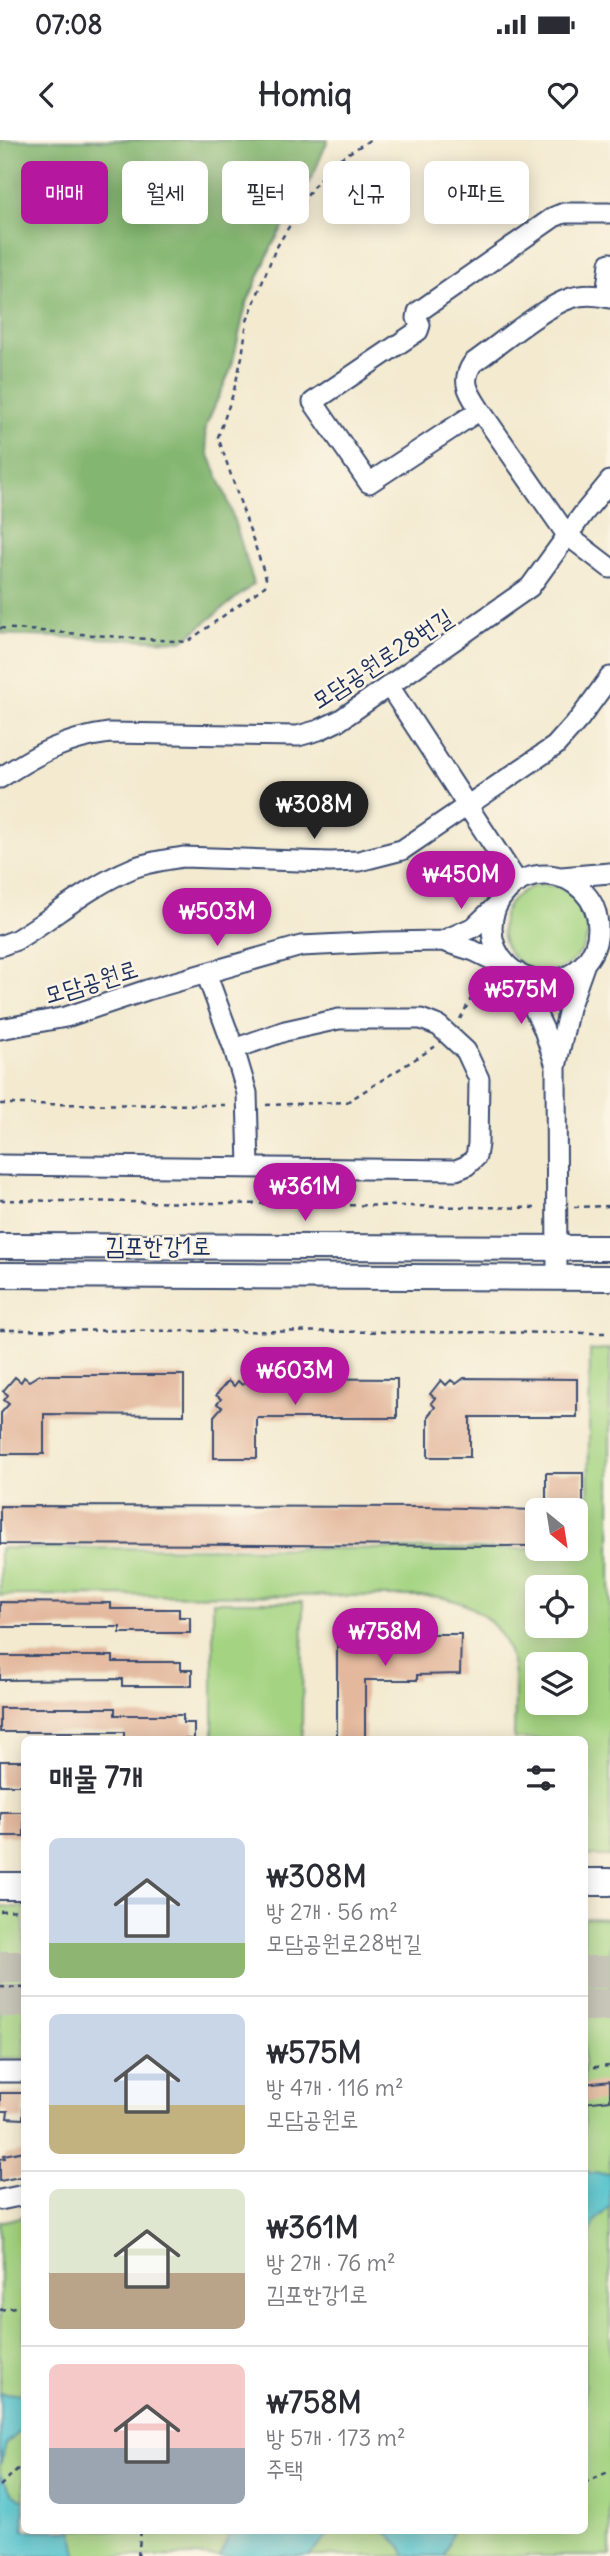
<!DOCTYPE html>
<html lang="ko">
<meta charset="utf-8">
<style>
body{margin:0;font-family:Delius,"Poor Story",sans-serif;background:#f7f7f7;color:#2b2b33;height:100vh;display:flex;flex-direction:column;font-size:26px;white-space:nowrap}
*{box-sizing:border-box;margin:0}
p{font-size:23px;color:#7c7c81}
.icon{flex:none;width:38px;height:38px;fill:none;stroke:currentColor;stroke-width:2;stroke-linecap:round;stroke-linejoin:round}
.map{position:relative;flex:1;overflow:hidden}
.panel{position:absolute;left:21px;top:1596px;width:567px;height:798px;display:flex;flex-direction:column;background:#fff;border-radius:10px;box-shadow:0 4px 18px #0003}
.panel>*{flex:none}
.banner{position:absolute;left:21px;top:21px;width:569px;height:63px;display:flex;gap:14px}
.needle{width:46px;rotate:150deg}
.fabs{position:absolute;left:525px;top:1358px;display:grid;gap:14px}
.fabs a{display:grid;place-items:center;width:63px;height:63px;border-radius:10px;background:#fff;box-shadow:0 4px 18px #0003;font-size:35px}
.price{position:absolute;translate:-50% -60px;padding:0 16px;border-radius:24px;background:#b5179e;color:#fff;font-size:23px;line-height:46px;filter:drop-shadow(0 2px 4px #0008)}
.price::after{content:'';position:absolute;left:50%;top:42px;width:21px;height:16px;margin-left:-10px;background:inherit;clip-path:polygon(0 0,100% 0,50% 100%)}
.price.active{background:#222;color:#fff}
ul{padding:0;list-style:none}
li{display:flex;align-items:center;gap:21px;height:175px;padding:0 28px}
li+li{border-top:2px solid #e1e1e2}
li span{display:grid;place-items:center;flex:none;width:196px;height:140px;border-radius:10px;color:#555}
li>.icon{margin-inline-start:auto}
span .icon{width:84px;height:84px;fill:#fffc;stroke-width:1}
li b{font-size:30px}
h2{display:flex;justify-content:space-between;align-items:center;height:84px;padding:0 28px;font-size:30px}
.pill{padding:0 24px;border-radius:10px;background:#fff;box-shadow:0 4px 18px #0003;font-size:24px;line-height:63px}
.pill.active{background:#b5179e;color:#fff}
.status{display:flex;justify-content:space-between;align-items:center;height:49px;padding:0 35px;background:#fff;direction:ltr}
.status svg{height:19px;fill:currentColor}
header{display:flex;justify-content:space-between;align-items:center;height:91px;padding:0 28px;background:#fff;font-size:32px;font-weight:700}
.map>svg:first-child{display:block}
.green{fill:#a4d482;stroke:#608270;stroke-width:2;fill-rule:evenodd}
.forest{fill:#83b670;stroke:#4f7267;stroke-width:2}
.water{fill:#57c4ce;stroke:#397a96;stroke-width:2}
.building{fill:#e3b89d}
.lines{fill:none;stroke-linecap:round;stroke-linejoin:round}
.trunk-tunnel{stroke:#c8c5b9;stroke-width:32;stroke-dasharray:32 16;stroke-linecap:butt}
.minor-casing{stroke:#3b4b6f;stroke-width:23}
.tertiary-casing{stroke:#3b4b6f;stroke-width:28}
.secondary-casing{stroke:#3b4b6f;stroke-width:30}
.path{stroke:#3b4b6f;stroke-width:2.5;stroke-dasharray:5 5;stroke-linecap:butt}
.minor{stroke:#fff;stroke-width:19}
.tertiary{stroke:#fff;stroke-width:24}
.secondary{stroke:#fff;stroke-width:26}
.labels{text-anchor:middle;stroke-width:5;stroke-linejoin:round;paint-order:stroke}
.street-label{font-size:24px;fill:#1b2f5e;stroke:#fcf5e5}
</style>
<div class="status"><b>07:08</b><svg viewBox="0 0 49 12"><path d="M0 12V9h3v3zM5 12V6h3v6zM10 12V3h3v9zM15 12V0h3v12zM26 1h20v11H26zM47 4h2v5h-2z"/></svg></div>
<header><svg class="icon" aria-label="back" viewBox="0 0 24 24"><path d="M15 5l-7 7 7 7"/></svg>Homiq<svg class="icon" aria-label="heart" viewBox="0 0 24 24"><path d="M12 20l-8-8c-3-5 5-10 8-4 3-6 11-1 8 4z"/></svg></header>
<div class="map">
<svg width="610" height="2416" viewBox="0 0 610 2416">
<rect width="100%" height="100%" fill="#fcf5e5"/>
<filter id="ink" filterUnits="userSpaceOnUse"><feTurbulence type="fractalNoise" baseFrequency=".0143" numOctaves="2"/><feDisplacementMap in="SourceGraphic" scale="14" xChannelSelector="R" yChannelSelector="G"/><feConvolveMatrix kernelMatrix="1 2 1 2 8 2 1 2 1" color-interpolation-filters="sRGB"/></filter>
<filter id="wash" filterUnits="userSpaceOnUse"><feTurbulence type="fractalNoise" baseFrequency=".00686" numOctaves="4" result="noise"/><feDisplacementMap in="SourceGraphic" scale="28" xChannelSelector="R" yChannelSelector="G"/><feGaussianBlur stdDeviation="1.57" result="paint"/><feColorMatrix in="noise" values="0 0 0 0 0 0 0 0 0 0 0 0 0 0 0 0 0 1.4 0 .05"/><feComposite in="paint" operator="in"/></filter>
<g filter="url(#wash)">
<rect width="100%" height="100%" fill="#f3ead0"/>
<path class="green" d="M502 788a43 43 0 1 1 86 0a43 43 0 1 1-86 0Z
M610,1209V1716H585L584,1600L514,1599C514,1576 517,1551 513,1528C506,1484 472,1459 429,1456L0,1455V1408L576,1409V1395L586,1385L588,1378L590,1210ZM537,1447H576V1486H537ZM576,1524V1563H537V1524Z
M213,1462H303L302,1599H213Z
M0,1767H24V1918H0Z
M584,1778L610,1779V2416H0V2082L24,2076V2390H584Z"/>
<path class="forest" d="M0,0H328L314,33L272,106L246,165L231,229L207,283L205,293L208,313L227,358L254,444L182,501L28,496L4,494L0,491Z"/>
<path class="water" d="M585,2029L590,2033L610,2034V2066L596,2080L585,2104Z
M24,2253V2288L6,2304L0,2325V2254Z
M0,2335L12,2353L24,2360V2390L73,2391L77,2416H0V2390L5,2380L0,2362Z
M231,2391V2390L332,2391L309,2416H220Z
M384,2391H453L444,2416H406L401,2406Z"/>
<g id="blocks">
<path class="building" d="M39,1235H184V1275L44,1274V1314H1V1273L9,1264L4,1260L8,1255L3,1251L15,1237L21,1242L24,1237L29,1241Z
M252,1238L397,1239V1278H257V1318H214V1276L222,1267L217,1264L221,1259L216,1255L228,1241L234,1246L238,1241L242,1245Z
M464,1238L577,1239V1277H470V1317H428V1276L435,1267L431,1263L435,1258L430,1254L441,1240L446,1245L451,1240L456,1244Z
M546,1333H583V1366L580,1370H537V1406L0,1404V1366L427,1367L535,1370L546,1360Z
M0,1462L111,1463V1469H179V1477H190V1493H120V1487H0Z
M337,1485H356V1494H461L460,1534L417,1535V1540H365V1600H337Z
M0,1516H113V1522H181V1530H192V1546H122V1539L0,1540Z
M0,1568H115V1575H183V1583H194V1599H124V1592H0Z
M0,1621H24V1645H0Z
M0,1672H24V1696H0Z
M610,1941V1960L584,1963V1944Z
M0,1953H24L23,1979L7,1978L8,1971H0Z
M24,2011V2036L0,2041V2019L5,2018L4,2015Z"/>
</g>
</g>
<g filter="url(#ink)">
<use href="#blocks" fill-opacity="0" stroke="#3b4b6f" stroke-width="2"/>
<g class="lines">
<path class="trunk-tunnel" d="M0,1827H24
M584,1832H610
M0,1861H24
M584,1865H610"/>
<defs>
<path id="minor" d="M606,157L610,123
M610,158C598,155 583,154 571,158C543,167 499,205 473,223C460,241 469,253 480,270L567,395L610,428
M480,270L369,343L313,262L418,191L420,185L417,178L418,172L554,77L564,73H610
M389,546L518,743
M0,638C37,614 64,599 109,593L298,596L319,590L340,580L530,447L583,374L610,341
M492 788a53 53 0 1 1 106 0a53 53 0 1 1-106 0Z
M561,737L610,733
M442,801L474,787L496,766
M0,806L16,800C54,777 90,746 131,729C147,722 166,720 183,717L330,722L359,721L402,710L555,606L580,578L610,537
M517,832L544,890L556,926
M206,833L234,909L247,953L249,1027
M0,889L66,877L147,850L301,806L384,802L442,801L474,811L509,828
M0,1025L456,1030L466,1026L476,1017L478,1004L479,939L466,911L439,886L421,879H339L285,891L234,909
M557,1138L556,927L569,868L585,823
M0,1932H24
M0,2060L24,2055"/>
<path id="tertiary" d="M0,1106L610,1108
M0,1135L610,1138"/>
<path id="secondary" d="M584,1742H610
M0,1746H24"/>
</defs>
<use href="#minor" class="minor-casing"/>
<use href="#tertiary" class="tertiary-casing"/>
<use href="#secondary" class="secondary-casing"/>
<path class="path" d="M0,488L187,502L265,446L266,438L218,297L233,254L242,217L247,181L275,110L312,48L334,22L370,0
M460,879L475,851
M0,964L228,965
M266,965L347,962L436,906
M0,1060L539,1068
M574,1067L610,1066
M0,1190L610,1193
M0,1771L24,1770
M0,1847L24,1848
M584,1928L610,1926
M0,2170L24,2165
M584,2343L610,2331
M0,2346L24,2323
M138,2416L141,2390"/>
<use href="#minor" class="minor"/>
<use href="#tertiary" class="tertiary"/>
<use href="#secondary" class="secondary"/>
</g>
</g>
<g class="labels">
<g class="street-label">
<text transform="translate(382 519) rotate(-33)" y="8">모담공원로28번길</text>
<text transform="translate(91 842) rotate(-17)" y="8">모담공원로</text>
<text x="158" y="1114">김포한강1로</text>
</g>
</g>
</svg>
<div class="fabs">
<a><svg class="needle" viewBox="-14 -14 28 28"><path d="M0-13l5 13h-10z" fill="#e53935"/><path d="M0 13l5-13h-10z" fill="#7c7c81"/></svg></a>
<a><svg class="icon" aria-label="locate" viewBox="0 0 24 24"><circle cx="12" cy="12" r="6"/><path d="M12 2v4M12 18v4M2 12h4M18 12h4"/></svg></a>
<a><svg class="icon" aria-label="layers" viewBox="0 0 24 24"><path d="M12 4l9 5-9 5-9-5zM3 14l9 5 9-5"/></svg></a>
</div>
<b class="price active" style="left:314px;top:701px">₩308M</b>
<b class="price" style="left:461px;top:771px">₩450M</b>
<b class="price" style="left:217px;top:808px">₩503M</b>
<b class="price" style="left:521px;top:886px">₩575M</b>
<b class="price" style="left:305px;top:1083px">₩361M</b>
<b class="price" style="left:295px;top:1267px">₩603M</b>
<b class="price" style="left:385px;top:1528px">₩758M</b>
<div class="banner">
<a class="pill active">매매</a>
<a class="pill">월세</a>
<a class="pill">필터</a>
<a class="pill">신규</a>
<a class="pill">아파트</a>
</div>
<section class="panel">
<h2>매물 7개<svg class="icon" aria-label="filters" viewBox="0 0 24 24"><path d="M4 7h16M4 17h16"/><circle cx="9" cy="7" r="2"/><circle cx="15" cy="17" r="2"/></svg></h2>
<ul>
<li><span style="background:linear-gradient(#c9d6e8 75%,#8fb573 0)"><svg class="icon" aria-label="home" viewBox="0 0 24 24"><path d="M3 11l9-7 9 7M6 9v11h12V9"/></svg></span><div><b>₩308M</b><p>방 2개 · 56 m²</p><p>모담공원로28번길</p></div></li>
<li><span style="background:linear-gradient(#c9d6e8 65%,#c2b280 0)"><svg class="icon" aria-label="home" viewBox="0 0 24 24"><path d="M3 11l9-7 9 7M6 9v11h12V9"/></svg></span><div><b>₩575M</b><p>방 4개 · 116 m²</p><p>모담공원로</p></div></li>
<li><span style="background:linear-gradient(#dfe7d0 60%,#b9a48a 0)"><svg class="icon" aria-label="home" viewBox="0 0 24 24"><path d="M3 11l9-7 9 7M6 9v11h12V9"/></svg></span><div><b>₩361M</b><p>방 2개 · 76 m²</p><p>김포한강1로</p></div></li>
<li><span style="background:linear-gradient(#f6c9c9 60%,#9aa5b1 0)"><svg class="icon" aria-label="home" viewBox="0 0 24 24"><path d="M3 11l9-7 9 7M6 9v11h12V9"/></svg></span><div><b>₩758M</b><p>방 5개 · 173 m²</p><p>주택</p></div></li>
</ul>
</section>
</div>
